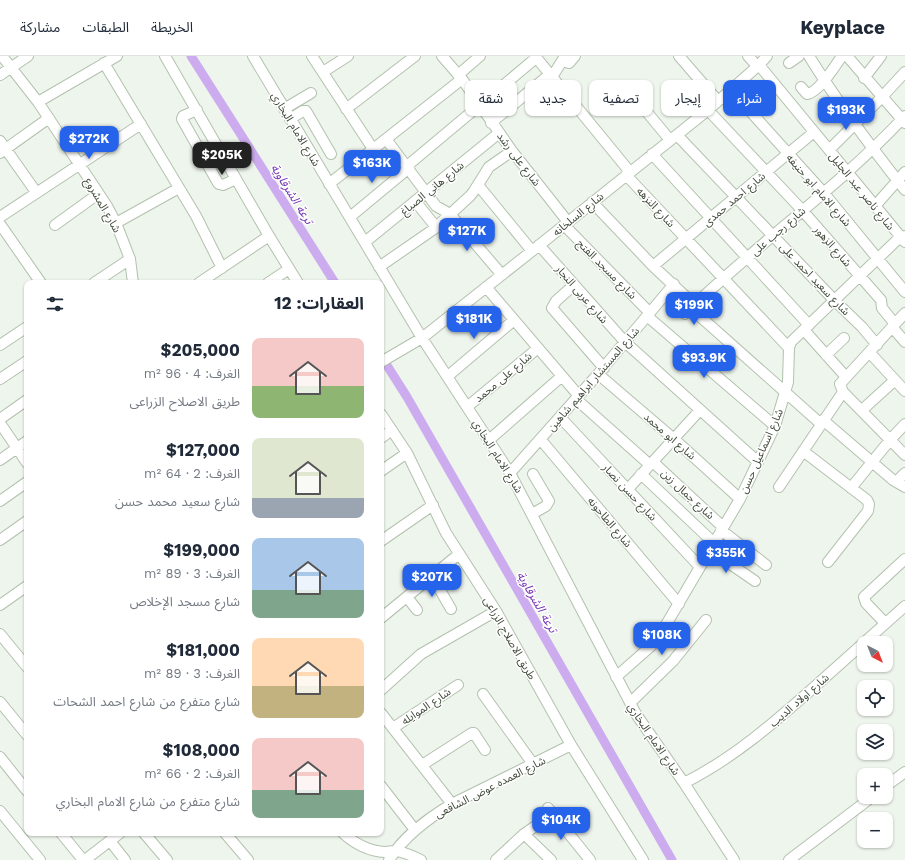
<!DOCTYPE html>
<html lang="ar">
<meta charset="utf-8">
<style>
body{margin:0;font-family:"Work Sans","Noto Sans Arabic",sans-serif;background:#f2f2f3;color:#1f2937;direction:rtl;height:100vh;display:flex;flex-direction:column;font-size:15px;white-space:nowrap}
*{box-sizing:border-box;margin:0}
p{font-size:13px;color:#747a83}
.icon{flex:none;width:22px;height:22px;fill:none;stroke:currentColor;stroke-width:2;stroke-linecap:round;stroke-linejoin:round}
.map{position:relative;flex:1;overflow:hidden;direction:ltr}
.drawer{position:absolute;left:24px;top:224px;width:360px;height:556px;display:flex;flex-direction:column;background:#fff;border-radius:8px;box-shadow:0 1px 3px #0004;direction:rtl}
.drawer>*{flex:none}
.top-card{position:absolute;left:396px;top:24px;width:380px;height:36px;direction:rtl;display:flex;gap:8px}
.needle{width:26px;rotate:138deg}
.controls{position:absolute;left:857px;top:580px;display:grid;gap:8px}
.controls a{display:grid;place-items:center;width:36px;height:36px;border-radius:8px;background:#fff;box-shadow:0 1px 3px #0004;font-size:20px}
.price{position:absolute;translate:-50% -34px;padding:0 9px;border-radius:8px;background:#2563eb;color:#fff;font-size:13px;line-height:26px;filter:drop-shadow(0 1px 2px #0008)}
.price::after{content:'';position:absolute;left:50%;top:24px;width:12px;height:9px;margin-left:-6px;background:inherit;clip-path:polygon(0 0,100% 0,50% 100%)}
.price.on{background:#222;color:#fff}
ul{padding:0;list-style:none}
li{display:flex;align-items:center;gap:12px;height:100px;padding:0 20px}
li span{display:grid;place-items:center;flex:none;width:112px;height:80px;border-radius:8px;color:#555}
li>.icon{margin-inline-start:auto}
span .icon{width:48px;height:48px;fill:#fffc;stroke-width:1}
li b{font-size:17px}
h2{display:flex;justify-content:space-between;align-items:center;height:48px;padding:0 20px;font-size:17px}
.pill{padding:0 14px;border-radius:8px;background:#fff;box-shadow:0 1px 3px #0004;font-size:14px;line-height:36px}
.pill.on{background:#2563eb;color:#fff}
header{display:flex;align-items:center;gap:24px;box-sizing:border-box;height:56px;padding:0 20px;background:#fff;border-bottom:1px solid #e0e1e3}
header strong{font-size:19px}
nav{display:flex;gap:22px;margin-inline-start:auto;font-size:14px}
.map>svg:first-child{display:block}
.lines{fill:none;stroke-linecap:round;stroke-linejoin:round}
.canal{stroke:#ccacee;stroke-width:9}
.minor-casing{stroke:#b3c1ae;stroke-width:12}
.minor{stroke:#fff;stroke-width:10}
.labels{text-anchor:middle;stroke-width:3;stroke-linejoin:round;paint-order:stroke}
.street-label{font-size:11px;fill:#3f4a39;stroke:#fff}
.water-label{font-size:12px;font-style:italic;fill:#7435b3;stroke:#fff}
</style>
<header>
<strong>Keyplace</strong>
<nav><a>الخريطة</a><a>الطبقات</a><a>مشاركة</a></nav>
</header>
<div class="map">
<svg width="905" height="804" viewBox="0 0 905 804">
<rect width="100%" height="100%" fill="#eef5ec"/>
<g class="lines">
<path class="canal" d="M191,0L335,227
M381,300L407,341L672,804"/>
<defs>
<path id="minor" d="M2,0L38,46L107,150L116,167L130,203L133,227
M165,0L269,180L298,227
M253,0L422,282L510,417L636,658L684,727L734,804
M312,0L373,93
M442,0L462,23L512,95L568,166
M535,0L630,116
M679,0L718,45
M748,0L757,10
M809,0C838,47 871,91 905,134
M847,0L905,67
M562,5L569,7L575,0
M104,7L196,160L222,212
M789,7L799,0
M759,9L905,186
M323,16L348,0
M0,19L28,0
M458,19L480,0
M552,21L565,0
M864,22L881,0
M801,31L807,38C818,37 836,9 842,0
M731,34L823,136L905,236
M38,46L117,0
M641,49L670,84
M284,53L311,37
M346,53L415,0
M197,54L183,60L182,63L218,127L219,128L223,129L236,123
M708,54L802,154L881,244L882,252L895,268
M826,61L841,48
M290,63L303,55H306L331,98
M491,67L550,18
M677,79L835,245L862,271L877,289
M386,83L436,150L450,158L502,219
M0,85L36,136
M829,94L882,41L905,16
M0,97L49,62
M652,98L809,269
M407,110L536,2
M626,119L789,292
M329,128L462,23
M478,129L532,195
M415,145L436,171
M592,146L653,210L685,240L691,252L695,256L821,368
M875,150L905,116
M0,161L141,68
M350,161L409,112
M116,167L179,132
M0,168L41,227
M55,169L98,138
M564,169L650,257
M365,186L499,77
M539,189L625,286L758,406
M653,210L814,76
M379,211L434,173L470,140L474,135L489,111L512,95
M94,227L130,203
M199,227L269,180
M268,227L289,213
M574,229L556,245L552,252L604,312
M486,231L579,340
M905,257L840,328L843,336L905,399
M685,258C755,189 838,132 905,60
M647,260L775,370
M892,271L905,286
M804,274L846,321
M0,289L27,271
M870,297L905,335
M826,299L844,282
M381,306L422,282L532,195L708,54L759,9L767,0
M598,318L674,383L740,443
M448,320L514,264
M0,323L27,305
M576,343L650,409
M467,351L538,292
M862,354L895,324
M381,358L407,397L446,477L496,555L571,689L643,804
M560,361L700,511
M0,363L27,344
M823,364L893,424L905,431
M0,367L27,407
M381,382L392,374
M489,384L562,320
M541,384L679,548
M803,395L867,444L869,448L868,455L828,506
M0,404L27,385
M653,406L723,471
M381,415L407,397
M510,417L598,318L674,228
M641,418L714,487
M896,426L905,417
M779,431L843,336
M851,432L890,384L905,368
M628,433L700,354
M0,445L27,426
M532,458L546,450L549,445L533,418
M721,474L766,509
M0,484L27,465
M381,485L433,449
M710,494L755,525
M432,520L451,553
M407,541L417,554
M0,549L27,530
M381,562L459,498
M885,567L866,547L864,541L905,503
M0,578L27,611
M616,621L651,590L660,579L740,443L775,370L788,326L789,292L791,286L897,184L905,180
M381,634L421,598L496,555
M483,638L533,708
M0,646L27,679
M630,647L673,605L706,564
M381,657L452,748
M393,672L458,629
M0,701L27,735
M422,709L472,677H474L485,694
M684,727C736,701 778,663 821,625C849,600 877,575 905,550
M381,730L415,774
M886,730L905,716
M548,752L590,804
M0,755L40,804
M61,777L83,804
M144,777L167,804
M225,777L248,804
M343,777C355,788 368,795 385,796C388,796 391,795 394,795C403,795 413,800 421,804
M524,778L551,804
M110,785L125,804
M85,804L120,777
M389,804C404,780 427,763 452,748L571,689
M496,804L524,778L553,758
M789,804L872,741"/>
</defs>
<use href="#minor" class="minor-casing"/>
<use href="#minor" class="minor"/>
</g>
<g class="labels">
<g class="street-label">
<text transform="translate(296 73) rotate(59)" y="4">شارع الامام البخاري</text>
<text transform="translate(519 103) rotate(53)" y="4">شارع على رشد</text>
<text transform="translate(432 132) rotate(-39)" y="4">شارع هاني الصباغ</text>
<text transform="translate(819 134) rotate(49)" y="4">شارع الامام ابو حنيفه</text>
<text transform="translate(862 135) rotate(51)" y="4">شارع ناصر عبد الجليل</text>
<text transform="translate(734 143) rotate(-40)" y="4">شارع احمد حمدى</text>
<text transform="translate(103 149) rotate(60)" y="4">شارع المشروع</text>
<text transform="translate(656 151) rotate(47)" y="4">شارع النزهه</text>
<text transform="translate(578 158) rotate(-39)" y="4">شارع السلخانه</text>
<text transform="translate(778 175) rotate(-41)" y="4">شارع رجب على</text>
<text transform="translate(833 190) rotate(49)" y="4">شارع الزهور</text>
<text transform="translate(607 213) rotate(45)" y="4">شارع مسجد الفتح</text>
<text transform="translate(815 223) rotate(46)" y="4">شارع سعيد احمد على</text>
<text transform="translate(582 238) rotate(49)" y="4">شارع عربى النجار</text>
<text transform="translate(503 321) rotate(-40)" y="4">شارع على محمد</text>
<text transform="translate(593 323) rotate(-49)" y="4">شارع المستشار ابراهيم شاهين</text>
<text transform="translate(670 380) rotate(41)" y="4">شارع ابو محمد</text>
<text transform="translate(761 395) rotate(-66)" y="4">شارع اسماعيل حسن</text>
<text transform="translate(498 400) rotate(58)" y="4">شارع الامام البخاري</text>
<text transform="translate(630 436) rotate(47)" y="4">شارع حسن نصار</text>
<text transform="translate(688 438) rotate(43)" y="4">شارع جمال زين</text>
<text transform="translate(610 466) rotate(50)" y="4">شارع الطاحونه</text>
<text transform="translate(510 582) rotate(60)" y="4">طريق الاصلاح الزراعى</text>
<text transform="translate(799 644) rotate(-41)" y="4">شارع اولاد الديب</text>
<text transform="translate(426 650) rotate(-34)" y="4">شارع الموايله</text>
<text transform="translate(654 683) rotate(56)" y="4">شارع الامام البخاري</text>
<text transform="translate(490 731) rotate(-27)" y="4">شارع العمده عوض الشافعى</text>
</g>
<g class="water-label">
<text transform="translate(292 138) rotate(58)" y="4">ترعة الشرقاوية</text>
<text transform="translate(537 546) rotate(60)" y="4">ترعة الشرقاوية</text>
</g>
</g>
</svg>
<div class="controls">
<a><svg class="needle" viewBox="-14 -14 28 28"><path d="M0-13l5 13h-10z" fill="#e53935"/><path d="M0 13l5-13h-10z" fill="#747a83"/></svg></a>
<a><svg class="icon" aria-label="locate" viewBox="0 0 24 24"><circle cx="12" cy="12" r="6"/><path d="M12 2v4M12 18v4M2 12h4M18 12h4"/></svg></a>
<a><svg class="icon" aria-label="layers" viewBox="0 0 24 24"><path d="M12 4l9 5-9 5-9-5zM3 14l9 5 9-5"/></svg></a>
<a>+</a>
<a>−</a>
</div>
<b class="price" style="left:846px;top:75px">$193K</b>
<b class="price" style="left:89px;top:104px">$272K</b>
<b class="price on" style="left:222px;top:120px">$205K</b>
<b class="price" style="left:372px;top:128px">$163K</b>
<b class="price" style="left:467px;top:196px">$127K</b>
<b class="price" style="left:694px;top:270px">$199K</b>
<b class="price" style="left:474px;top:284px">$181K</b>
<b class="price" style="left:704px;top:323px">$93.9K</b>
<b class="price" style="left:726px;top:518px">$355K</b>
<b class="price" style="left:432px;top:542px">$207K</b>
<b class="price" style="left:662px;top:600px">$108K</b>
<b class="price" style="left:561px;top:785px">$104K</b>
<div class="top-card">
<a class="pill on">شراء</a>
<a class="pill">إيجار</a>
<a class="pill">تصفية</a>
<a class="pill">جديد</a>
<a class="pill">شقة</a>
</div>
<section class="drawer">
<h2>العقارات: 12<svg class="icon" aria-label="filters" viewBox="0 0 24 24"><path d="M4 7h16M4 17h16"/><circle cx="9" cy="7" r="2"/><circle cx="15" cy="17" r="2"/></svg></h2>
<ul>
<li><span style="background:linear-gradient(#f6c9c9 60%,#8fb573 0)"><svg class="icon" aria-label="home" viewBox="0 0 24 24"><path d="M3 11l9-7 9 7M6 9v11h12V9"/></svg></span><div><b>$205,000</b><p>الغرف: 4 · 96 m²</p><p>طريق الاصلاح الزراعى</p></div></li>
<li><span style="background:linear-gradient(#dfe7d0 75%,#9aa5b1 0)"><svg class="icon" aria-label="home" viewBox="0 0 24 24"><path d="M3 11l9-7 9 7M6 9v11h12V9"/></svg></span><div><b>$127,000</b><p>الغرف: 2 · 64 m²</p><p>شارع سعيد محمد حسن</p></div></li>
<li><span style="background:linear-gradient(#a9c7e8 65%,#7fa58c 0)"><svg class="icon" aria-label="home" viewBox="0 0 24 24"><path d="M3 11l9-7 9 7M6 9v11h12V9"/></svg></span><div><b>$199,000</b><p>الغرف: 3 · 89 m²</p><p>شارع مسجد الإخلاص</p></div></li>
<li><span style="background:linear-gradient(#ffd9b3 60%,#c2b280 0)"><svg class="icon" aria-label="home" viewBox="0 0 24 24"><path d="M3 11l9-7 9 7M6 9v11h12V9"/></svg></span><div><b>$181,000</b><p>الغرف: 3 · 89 m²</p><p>شارع متفرع من شارع احمد الشحات</p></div></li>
<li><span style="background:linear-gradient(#f6c9c9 65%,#7fa58c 0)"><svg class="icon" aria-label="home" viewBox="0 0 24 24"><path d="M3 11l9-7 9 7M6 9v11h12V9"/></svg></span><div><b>$108,000</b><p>الغرف: 2 · 66 m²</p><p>شارع متفرع من شارع الامام البخاري</p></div></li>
</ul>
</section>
</div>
